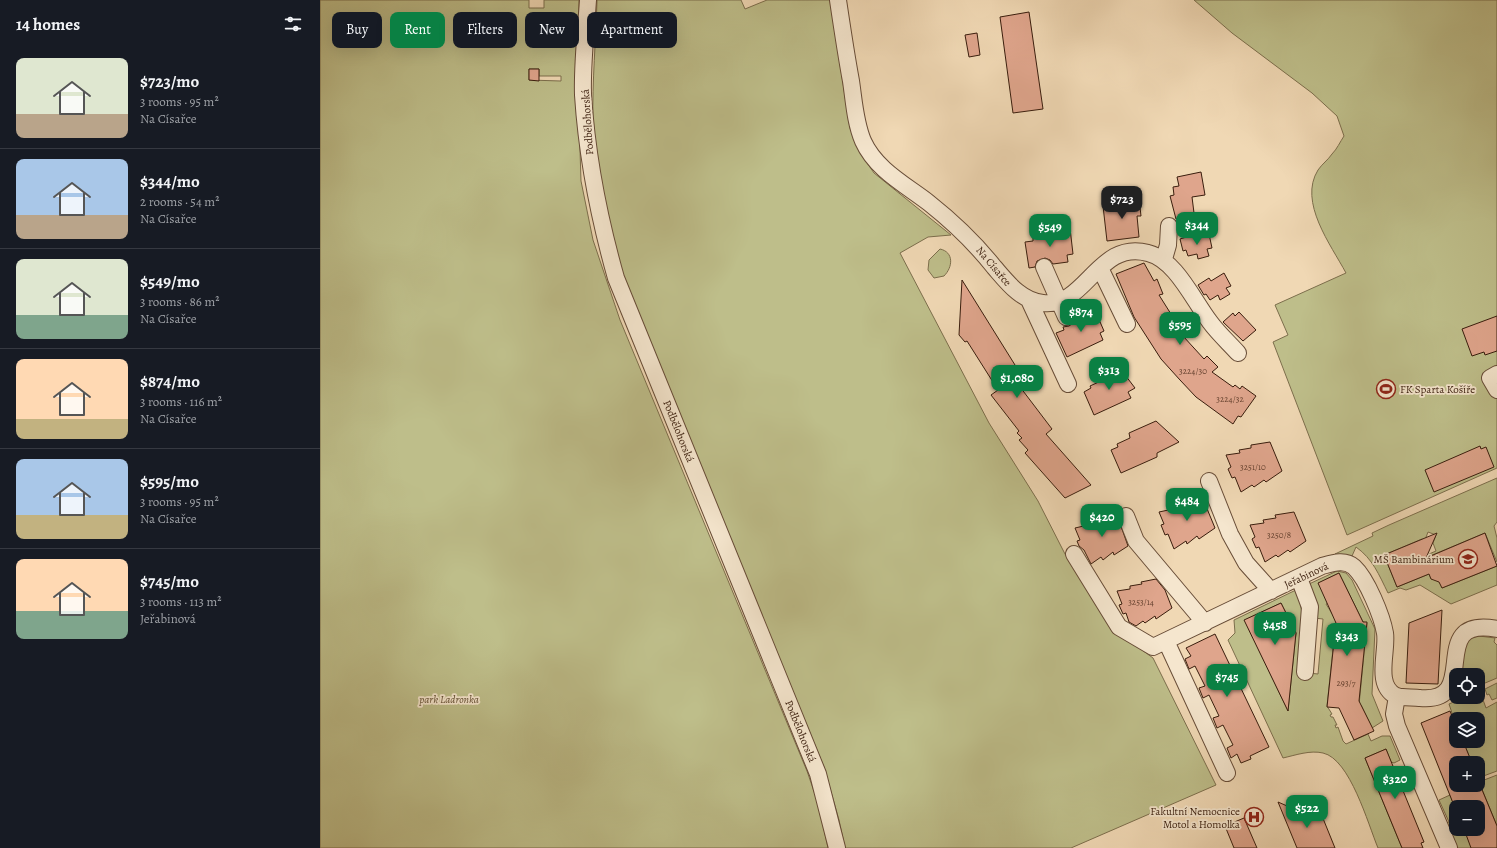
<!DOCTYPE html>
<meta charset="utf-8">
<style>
body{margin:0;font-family:Alegreya,serif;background:#20242c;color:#f1f3f6;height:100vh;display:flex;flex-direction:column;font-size:15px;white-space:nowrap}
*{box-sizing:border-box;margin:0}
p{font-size:13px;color:#9ea1a6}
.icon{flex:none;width:22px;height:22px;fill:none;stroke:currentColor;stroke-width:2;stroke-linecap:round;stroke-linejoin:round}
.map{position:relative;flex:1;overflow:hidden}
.sheet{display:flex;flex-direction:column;background:#171b24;width:320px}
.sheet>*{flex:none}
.banner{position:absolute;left:12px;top:12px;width:380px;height:36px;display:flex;gap:8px}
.buttons{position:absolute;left:1129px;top:668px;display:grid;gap:8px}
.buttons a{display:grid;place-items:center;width:36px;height:36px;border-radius:8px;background:#171b24;box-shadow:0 4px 16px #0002;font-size:20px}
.price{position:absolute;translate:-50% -34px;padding:0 9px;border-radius:8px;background:#0b8043;color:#fff;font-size:13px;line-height:26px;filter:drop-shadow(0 1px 2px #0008)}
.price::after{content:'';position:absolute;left:50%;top:24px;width:12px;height:9px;margin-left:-6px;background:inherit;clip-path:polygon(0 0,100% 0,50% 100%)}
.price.active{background:#222;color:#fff}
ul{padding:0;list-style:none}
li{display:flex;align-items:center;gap:12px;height:100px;padding:0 16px}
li+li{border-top:1px solid #363941}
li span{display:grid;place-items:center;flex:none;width:112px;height:80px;border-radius:8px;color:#555}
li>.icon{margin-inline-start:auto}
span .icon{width:48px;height:48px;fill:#fffc;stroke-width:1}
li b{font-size:17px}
h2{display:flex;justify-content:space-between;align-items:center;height:48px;padding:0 16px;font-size:17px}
.tag{padding:0 14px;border-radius:8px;background:#171b24;box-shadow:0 4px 16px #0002;font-size:14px;line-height:36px}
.tag.active{background:#0b8043;color:#fff}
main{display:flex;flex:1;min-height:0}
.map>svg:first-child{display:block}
.green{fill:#bebe8a;stroke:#7c6e4c;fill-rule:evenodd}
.building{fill:#dfa58c;stroke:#391d0d}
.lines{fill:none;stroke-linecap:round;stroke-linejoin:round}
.minor-casing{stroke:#674c37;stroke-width:18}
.minor{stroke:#f5e6ce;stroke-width:16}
.labels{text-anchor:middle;stroke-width:3.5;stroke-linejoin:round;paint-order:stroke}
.number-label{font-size:9px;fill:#623f2d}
.street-label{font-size:11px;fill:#391d0d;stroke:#f5e6ce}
.poi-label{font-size:11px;fill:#391d0d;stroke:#f5e6ce;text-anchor:end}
.park-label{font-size:11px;font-style:italic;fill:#614d32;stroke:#f5e6ce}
</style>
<main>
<section class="sheet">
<h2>14 homes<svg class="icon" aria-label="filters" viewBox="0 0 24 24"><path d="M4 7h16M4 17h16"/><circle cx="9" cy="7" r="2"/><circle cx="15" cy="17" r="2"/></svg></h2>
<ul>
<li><span style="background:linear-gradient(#dfe7d0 70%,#b9a48a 0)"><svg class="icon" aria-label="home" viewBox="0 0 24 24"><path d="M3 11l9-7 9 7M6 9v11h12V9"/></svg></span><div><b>$723/mo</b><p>3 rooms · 95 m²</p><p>Na Císařce</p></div></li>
<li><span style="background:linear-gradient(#a9c7e8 70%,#b9a48a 0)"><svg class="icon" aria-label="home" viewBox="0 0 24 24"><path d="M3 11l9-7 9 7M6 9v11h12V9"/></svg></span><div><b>$344/mo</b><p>2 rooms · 54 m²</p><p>Na Císařce</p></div></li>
<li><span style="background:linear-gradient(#dfe7d0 70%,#7fa58c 0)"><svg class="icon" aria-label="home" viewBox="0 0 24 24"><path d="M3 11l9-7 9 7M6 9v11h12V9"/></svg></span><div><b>$549/mo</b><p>3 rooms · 86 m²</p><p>Na Císařce</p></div></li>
<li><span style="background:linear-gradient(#ffd9b3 75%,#c2b280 0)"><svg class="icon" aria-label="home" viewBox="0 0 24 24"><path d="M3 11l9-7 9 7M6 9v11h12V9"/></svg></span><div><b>$874/mo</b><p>3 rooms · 116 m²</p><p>Na Císařce</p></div></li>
<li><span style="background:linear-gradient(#a9c7e8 70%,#c2b280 0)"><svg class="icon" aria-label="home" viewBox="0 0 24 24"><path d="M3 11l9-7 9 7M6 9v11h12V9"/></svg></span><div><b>$595/mo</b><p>3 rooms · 95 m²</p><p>Na Císařce</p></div></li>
<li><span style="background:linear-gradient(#ffd9b3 65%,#7fa58c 0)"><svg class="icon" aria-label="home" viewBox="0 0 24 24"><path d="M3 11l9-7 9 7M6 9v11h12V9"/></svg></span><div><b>$745/mo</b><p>3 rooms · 113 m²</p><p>Jeřabinová</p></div></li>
</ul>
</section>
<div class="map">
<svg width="1177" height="848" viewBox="0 0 1177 848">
<rect width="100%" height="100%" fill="#f0d8b4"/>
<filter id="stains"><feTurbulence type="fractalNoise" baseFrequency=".005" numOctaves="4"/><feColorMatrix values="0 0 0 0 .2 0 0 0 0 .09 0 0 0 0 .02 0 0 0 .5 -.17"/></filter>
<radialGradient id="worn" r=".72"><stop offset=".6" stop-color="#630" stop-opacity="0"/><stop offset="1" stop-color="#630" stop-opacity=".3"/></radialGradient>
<path class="green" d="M0,0H209V8H224V0H259L258,87L261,181L273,240L300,320L487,771L499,806L508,848H0ZM209,69H219V76H241V81L209,80Z
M277,0H421L425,9L447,0H510L530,128L539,151L554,173L631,235L608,237L580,253L669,423L718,501L745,554L796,631L833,658L896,785L751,848H525L519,820L504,767L303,280C289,228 275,176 273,122C272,81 276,40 277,0Z
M874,0H1177V468L1027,535L953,342L968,335L955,305L1026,273C1011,245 978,202 998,170C1002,164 1008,160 1012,154C1017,149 1020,142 1024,136L1017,116L992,93L912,33Z
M620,249C634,252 633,267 624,276L614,278L608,270L609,260Z
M1177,478V522L1174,526L1177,538V562L1165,533L1110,556L1109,554L1116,551L1113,543L1116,535L1108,532L1105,540L1102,539L1064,555L1077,587L1109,574L1111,579H1118L1122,588L1177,566V585L1131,604L1100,585L1086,590L1080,588L1068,593C1059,575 1053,559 1036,547L1032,556L1015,554L1053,536L1052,533L1069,525Z
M1017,571L1026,573L1032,580L1055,629L1052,694L1063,721L1052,728L1041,705H1039L1047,623L1043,622L1019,573L999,583L1008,603L1006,604L1016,620L1007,706L1012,714L1010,715L1011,717H1013L1017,725H1015L1016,728L1018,727L1023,741L1026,744L1048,734L1051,741L1062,736H1070L1080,760L1074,763L1071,762L1066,749L1045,758L1082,848H1058C1048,824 1030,759 1003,753C990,750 976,755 963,758L908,640L915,633L914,620L978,589L983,619L979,672L998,674L1003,619L994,618L989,584ZM961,603L976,633L968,711L925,620Z
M1159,636L1175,638L1174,642L1177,645V678L1158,686V675H1141V655L1150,638Z
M1177,683V698L1172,700L1169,694L1167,695L1165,689Z
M1162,690L1164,696L1162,697L1166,708L1177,702V771L1158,778V763H1152L1143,741H1158V719H1136V725L1129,704L1145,697H1158V691Z
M1177,775V826L1159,782Z
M1130,795L1136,809V829H1144L1152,848H1136L1126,823L1129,822L1119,800Z"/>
<path class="building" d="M709,12L723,109L693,113L680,17Z
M657,33L660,55L649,57L645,35Z
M209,69H219V81L209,80Z
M881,172L885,195L872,197L874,213L868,214L869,217L856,219L850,196L854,195L853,187L859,186L857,177Z
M819,198L821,216H817L819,237L787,241L783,206L793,204V202Z
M750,228L753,254L747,255L748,262L733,264L730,260L725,258L717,261L715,267L709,268L705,242L713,241V238L728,236L727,231Z
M889,234L892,248L887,249L889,256L878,259L877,254L868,256L866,250L863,251L860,239L873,235L874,238Z
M824,263L834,281L837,279L843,294L839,295L856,322L859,320L867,333L863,336L884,359L887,356L898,367L892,372L913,387L915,385L920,389L922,386L936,396L921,417L918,416L913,424L876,397L860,380L841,359L814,317L796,274Z
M904,273L911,286L906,288L910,294L900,300L898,295L890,300L886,294L884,295L878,285L889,278L891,281Z
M642,280L700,373L694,379L732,429L726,434L771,485L745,498L705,453L708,450L699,440L702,438L697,433L699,431L671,395L678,390L647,341L645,342L639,335Z
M774,308L784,331L780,333L783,340L747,357L736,333L744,330L743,327L749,326L756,321L755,316Z
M919,312L936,330L923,341L903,322L913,313L915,316Z
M1177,316V351L1165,355L1164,352L1152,356L1142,329Z
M799,367L815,388L808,392L811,398L774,415L764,392L771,388L770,386L783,380L781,375Z
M836,421L859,442L837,453V457L801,473L791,450L798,447L797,444L810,438L809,433Z
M950,442L962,471L946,482L944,480L934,487L932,485L921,492L915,477L912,478L908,469L911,467L906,455L920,453L919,450L931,448V445Z
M1160,446L1161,449L1166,447L1174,467L1114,492L1105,470Z
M883,499L895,528L879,539L877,536L867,544L866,541L854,549L848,534L845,535L841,525L844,524L839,512L853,509L852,506L865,504L864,502Z
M974,512L986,541L970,552L968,550L958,557L956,555L945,562L939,547L936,548L932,539L935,537L930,525L944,523L943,520L956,518L955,515Z
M797,515L808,546L794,555L793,552L783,560L781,557L771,564L764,550L759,546L757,541L760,540L755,528L768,525V522L780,520V518Z
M1117,533L1106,558L1165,533L1177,566L1122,588L1119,582L1111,579L1109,574L1077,587L1064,555Z
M1019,573L1043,622H1047L1039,701L1054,731L1034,740L1019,708L1007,707L1016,623L998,583Z
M836,579L845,590L852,608L836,619L835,616L825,623L823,621L816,626L809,622L806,613L803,614L799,605L802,604L797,591L810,589V586L822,584L821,582Z
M961,603L976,633L968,711L924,620Z
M1122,610L1118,684L1086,683L1089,623Z
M895,634L949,747L930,756L931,759L921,763L917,754L911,758L907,748L913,745L903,725L897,728L893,718L899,716L889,695L883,698L879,688L885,686L875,666L869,669L865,659L871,656L866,648Z
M1130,711L1136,725V741H1143L1152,763H1136V785H1158V780L1177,826V848H1151L1144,829H1158V807L1135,808L1101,723Z
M1066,749L1104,842L1101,843L1103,848H1082L1045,758Z
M958,802L990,816L1000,811L1015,848H977Z
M924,818L937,848H914L905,826Z"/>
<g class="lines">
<defs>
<path id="minor" d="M268,0C266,31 262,64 263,95C267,157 279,218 296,278L498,774L517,848
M518,0C522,27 526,54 531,81C534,101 535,122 543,141C556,170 586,185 609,203C633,222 655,243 674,267C687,282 701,301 723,303C766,308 778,239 828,253C856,260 873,300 890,322C898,333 909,343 918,353
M844,259L848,245L849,226
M724,267L746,317
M780,268L807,324
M709,300L748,384
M1177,374L1170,378L1177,390
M889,481L910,534L926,563L951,591
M806,516L816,541L885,623
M754,554L799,627L833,647L1002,566C1013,563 1025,559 1034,567C1047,579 1062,616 1065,633C1068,651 1054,685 1076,696C1083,698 1094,697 1100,698C1164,704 1104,615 1177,629
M979,578L990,607L985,672
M846,641L907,773
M1077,696L1074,714L1077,726L1129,848"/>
</defs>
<use href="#minor" class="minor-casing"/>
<use href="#minor" class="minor"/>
</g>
<defs>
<symbol id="stadium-ring" viewBox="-11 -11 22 22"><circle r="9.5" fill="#f5e6ce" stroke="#8f2418" stroke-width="1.5"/><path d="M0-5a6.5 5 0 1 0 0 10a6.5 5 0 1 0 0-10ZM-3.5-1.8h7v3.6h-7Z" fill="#8f2418"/></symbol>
<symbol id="school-ring" viewBox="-11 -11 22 22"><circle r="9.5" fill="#f5e6ce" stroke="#8f2418" stroke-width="1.5"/><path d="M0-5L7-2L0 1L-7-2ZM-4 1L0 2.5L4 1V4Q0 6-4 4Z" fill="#8f2418"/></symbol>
<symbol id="hospital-ring" viewBox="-11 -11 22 22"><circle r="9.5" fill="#f5e6ce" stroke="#8f2418" stroke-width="1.5"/><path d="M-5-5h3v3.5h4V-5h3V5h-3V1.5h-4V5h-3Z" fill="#8f2418"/></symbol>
</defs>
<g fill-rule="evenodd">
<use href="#stadium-ring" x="1055" y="378" width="22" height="22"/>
<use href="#school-ring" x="1137" y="548" width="22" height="22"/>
<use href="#hospital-ring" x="923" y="806" width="22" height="22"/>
</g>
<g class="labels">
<g class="number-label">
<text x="873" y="374">3224/30</text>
<text x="910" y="402">3224/32</text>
<text x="933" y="470">3251/10</text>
<text x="959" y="538">3250/8</text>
<text x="821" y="605">3253/14</text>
<text x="1026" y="686">293/7</text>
</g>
<g class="street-label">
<text transform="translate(267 122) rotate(-94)" y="4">Podbělohorská</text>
<text transform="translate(674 266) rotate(50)" y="4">Na Císařce</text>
<text transform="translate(359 431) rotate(68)" y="4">Podbělohorská</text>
<text transform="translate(986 575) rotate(-25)" y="4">Jeřabinová</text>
<text transform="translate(481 731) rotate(68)" y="4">Podbělohorská</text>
</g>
<g class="poi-label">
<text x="1080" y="393" text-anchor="start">FK Sparta Košíře</text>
<text x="1134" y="563">MŠ Bambinárium</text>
<text x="920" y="815">Fakultní Nemocnice<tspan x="920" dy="13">Motol a Homolka</tspan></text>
</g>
<g class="park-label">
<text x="129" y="703">park Ladronka</text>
</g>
</g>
<rect width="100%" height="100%" filter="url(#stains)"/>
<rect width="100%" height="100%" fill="url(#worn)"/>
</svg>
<div class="buttons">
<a><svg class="icon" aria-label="locate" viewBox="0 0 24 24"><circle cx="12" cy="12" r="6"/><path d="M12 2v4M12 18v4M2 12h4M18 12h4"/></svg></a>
<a><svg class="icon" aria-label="layers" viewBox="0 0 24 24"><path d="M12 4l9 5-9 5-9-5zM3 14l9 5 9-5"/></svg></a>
<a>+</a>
<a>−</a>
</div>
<b class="price active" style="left:802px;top:220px">$723</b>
<b class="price" style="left:877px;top:246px">$344</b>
<b class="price" style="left:730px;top:248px">$549</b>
<b class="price" style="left:761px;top:333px">$874</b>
<b class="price" style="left:860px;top:346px">$595</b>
<b class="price" style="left:789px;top:391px">$313</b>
<b class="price" style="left:697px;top:399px">$1,080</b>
<b class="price" style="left:867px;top:522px">$484</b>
<b class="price" style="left:782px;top:538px">$420</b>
<b class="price" style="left:955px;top:646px">$458</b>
<b class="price" style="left:1027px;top:657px">$343</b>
<b class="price" style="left:907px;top:698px">$745</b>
<b class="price" style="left:1075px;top:800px">$320</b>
<b class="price" style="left:987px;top:829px">$522</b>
<div class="banner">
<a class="tag">Buy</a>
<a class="tag active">Rent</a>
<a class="tag">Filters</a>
<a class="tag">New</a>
<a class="tag">Apartment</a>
</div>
</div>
</main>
